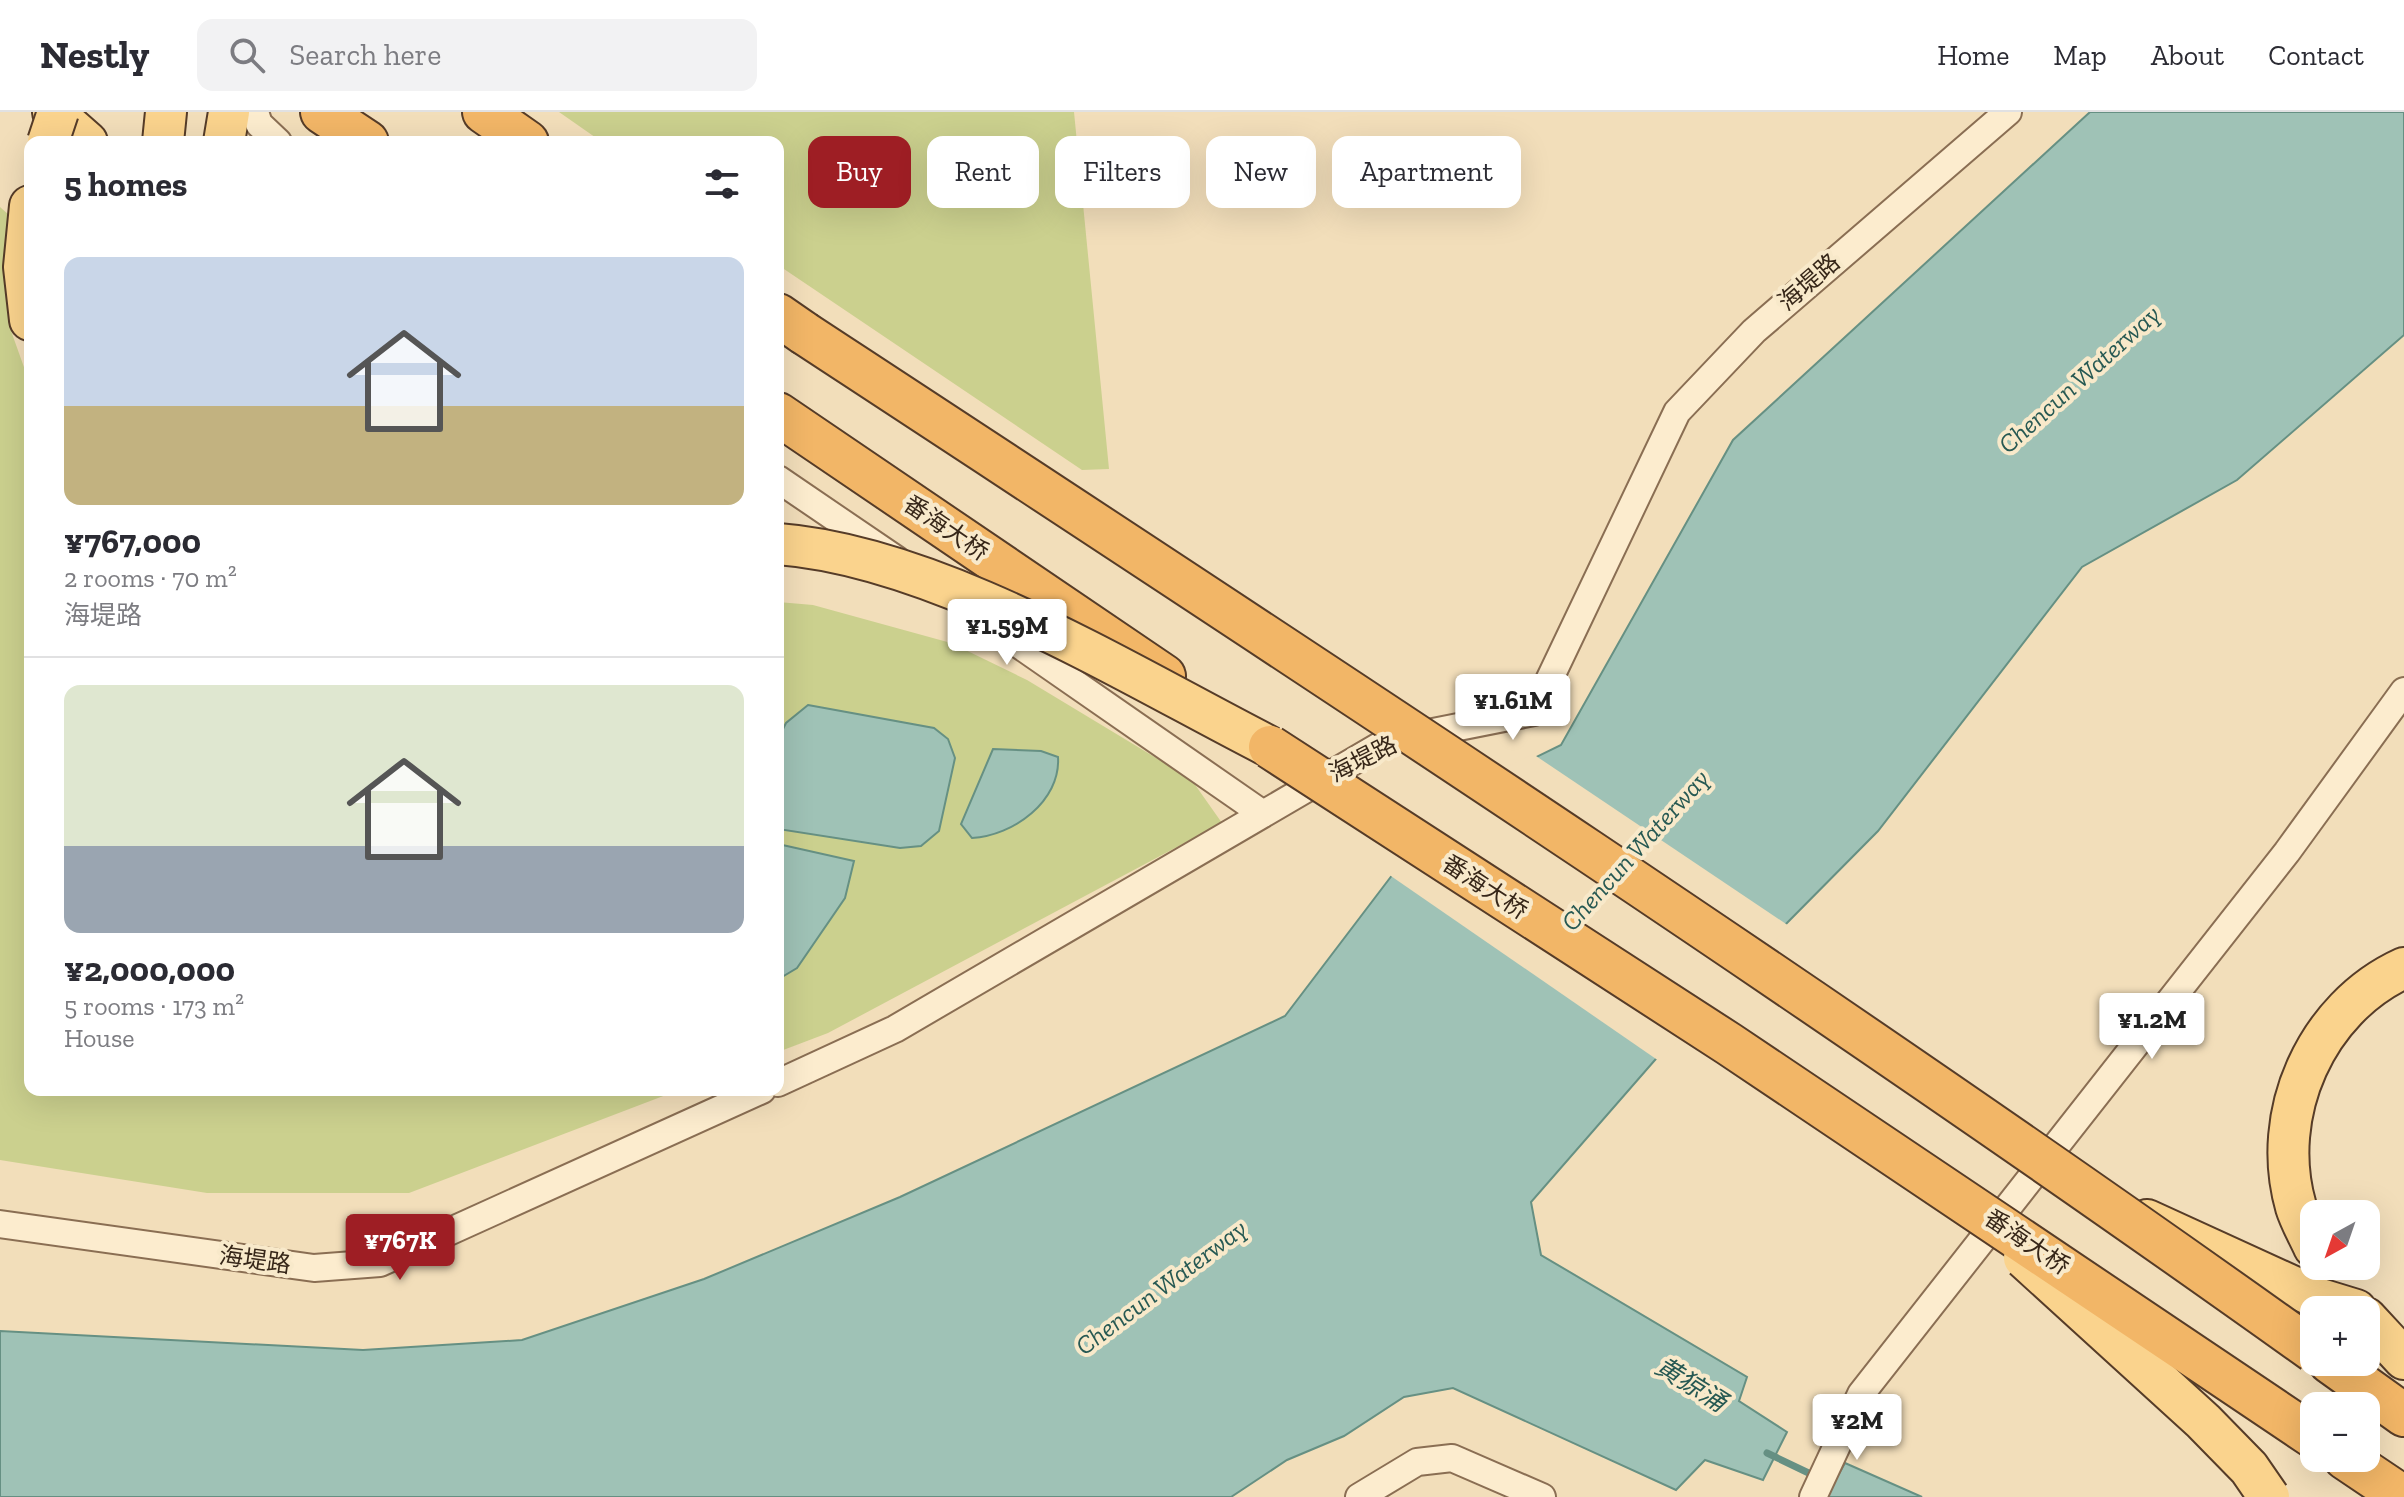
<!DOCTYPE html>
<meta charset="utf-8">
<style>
body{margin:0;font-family:"Zilla Slab","Noto Sans SC",serif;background:#f2f2f3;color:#2b2b33;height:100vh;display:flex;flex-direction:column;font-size:30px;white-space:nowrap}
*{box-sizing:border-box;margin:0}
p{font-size:26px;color:#7c7c81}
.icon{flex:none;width:44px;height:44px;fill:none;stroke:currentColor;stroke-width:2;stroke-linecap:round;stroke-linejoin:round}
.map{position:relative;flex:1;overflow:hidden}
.drawer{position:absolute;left:24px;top:24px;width:760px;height:960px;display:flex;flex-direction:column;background:#fff;border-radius:16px;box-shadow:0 8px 32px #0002}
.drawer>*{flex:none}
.banner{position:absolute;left:808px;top:24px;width:760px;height:72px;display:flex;gap:16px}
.needle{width:52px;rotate:220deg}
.fabs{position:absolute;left:2300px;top:1088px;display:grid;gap:16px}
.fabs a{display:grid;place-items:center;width:80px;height:80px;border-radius:16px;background:#fff;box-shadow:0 8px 32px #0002;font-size:40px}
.price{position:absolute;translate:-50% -68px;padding:0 18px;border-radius:8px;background:#fff;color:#222;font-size:26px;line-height:52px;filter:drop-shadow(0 2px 4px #0008)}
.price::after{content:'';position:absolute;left:50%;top:48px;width:24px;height:18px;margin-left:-12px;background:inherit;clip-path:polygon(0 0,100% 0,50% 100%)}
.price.selected{background:#9e1e24;color:#fff}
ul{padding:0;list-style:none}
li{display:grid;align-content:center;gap:16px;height:424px;padding:0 40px}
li+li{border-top:2px solid #e1e1e2}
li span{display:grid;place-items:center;height:248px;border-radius:16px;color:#555}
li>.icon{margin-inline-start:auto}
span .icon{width:144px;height:144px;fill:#fffc;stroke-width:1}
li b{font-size:34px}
h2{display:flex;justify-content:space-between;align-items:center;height:96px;padding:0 40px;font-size:34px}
.pill{padding:0 28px;border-radius:16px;background:#fff;box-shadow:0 8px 32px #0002;font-size:28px;line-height:72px}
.pill.selected{background:#9e1e24;color:#fff}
header{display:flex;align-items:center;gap:48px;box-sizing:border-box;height:112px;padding:0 40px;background:#fff;border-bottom:2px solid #e1e1e2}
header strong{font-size:38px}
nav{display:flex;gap:44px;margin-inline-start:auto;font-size:28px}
.search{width:560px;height:72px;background:#f2f2f3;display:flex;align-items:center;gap:20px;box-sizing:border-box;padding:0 28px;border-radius:16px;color:#7c7c81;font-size:30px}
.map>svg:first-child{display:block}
.green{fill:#cbd08e}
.water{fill:#9fc2b6;stroke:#669083;stroke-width:2}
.pier{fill:#f2deba}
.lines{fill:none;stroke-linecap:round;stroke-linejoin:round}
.stream{stroke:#669083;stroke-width:7}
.minor-casing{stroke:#8a6e53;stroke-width:30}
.primary-casing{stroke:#563c28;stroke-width:44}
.trunk-casing{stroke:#563c28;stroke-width:46}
.minor{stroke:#fcecce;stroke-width:26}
.primary{stroke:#fad38d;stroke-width:40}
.trunk{stroke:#f2b667;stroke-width:42}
.primary-bridge-casing{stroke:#563c28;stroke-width:44;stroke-linecap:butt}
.trunk-bridge-casing{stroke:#563c28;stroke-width:46;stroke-linecap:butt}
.primary-bridge{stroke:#fad38d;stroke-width:40}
.trunk-bridge{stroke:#f2b667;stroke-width:42}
.labels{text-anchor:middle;stroke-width:8;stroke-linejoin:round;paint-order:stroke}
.street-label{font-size:24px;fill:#372719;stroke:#f8e9ca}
.water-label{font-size:26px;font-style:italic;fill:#275953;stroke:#f8e9ca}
</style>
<header>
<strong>Nestly</strong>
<div class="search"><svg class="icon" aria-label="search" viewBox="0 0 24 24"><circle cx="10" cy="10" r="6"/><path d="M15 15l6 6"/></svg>Search here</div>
<nav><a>Home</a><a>Map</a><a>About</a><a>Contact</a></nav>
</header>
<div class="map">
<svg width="2404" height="1385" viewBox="0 0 2404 1385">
<rect width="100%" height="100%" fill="#f2deba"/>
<path class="green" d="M559,0H1074L1109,357L1082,358L778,153V30H602Z
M0,95L18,111L10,216L30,272V978H679L409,1081H207L0,1048Z
M778,490L813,493L951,531L1027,568L1191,667L1222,711L828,921L778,940Z"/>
<path class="water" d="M2090,0H2404V223L2237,368L2082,455L1878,719L1682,917L1531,1090L1541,1143L1747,1265L1739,1289L1787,1320L1763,1368L1705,1348L1676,1378L1453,1276L1404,1285L1344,1324L1287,1348L1231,1385H0V1219L363,1238L522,1228L704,1167L900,1085L1285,904L1450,687L1561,633L1733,328Z
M808,593L934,616L948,627L955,646L939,719L921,734L900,736L778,717V627L786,611Z
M993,637L1041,639L1058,645C1061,689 1013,724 972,726L961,712Z
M778,732L854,749L845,786L797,856L782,865L778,864Z
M1845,1351L1922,1385H1826Z"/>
<path class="pier" d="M1533,642L1789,814L1659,949L1388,762L1447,684Z"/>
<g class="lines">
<path class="stream" d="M1767,1341L1817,1365"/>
<defs>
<path id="minor" d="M255,0L259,12L278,30
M778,367L897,448
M969,498L1263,702
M778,971L895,917L1388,629L1534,600L1677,300L1754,219L2008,0
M0,1112L314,1156L380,1151L762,978
M1359,1385L1417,1350L1452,1346L1542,1385
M1813,1385L1861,1282L2287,740L2404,579"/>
<path id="primary" d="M53,0L87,30
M163,30L166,0
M224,30L229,0
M30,94L24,155L30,208
M2147,1108L2320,1187L2356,1198
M2314,1135C2308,1122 2300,1108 2296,1095C2269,1002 2316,896 2404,856
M2366,1206L2404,1247"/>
<path id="trunk" d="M322,0L367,30
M484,0L527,30
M778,203L804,221
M778,302L1164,564
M2330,1250L2404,1303
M2345,1346L2403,1385"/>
</defs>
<use href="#minor" class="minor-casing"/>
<use href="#primary" class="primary-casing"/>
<use href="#trunk" class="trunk-casing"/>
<use href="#minor" class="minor"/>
<use href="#primary" class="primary"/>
<use href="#trunk" class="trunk"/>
<defs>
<path id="primary-bridge" d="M48,30L58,0
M778,432C938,444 1127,562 1270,635
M2024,1146L2203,1309L2249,1356L2269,1385"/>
<path id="trunk-bridge" d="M804,221C1312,554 1820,886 2314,1239
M1270,635L1729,932L2314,1325"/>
</defs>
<use href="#primary-bridge" class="primary-bridge-casing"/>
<use href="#trunk-bridge" class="trunk-bridge-casing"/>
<use href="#primary-bridge" class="primary-bridge"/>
<use href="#trunk-bridge" class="trunk-bridge"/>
</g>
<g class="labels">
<g class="street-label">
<text transform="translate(1809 170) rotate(-41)" y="8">海堤路</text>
<text transform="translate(946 416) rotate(34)" y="8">番海大桥</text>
<text transform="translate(1363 647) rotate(-27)" y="8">海堤路</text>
<text transform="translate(1485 775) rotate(33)" y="8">番海大桥</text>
<text transform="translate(2027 1130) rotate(34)" y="8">番海大桥</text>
<text transform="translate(255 1148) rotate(8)" y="8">海堤路</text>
</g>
<g class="water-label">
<text transform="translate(2079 267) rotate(-42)" y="9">Chencun Waterway</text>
<text transform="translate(1635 738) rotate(-48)" y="9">Chencun Waterway</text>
<text transform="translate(1161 1175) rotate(-37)" y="9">Chencun Waterway</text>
<text transform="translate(1691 1272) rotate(32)" y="9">黄猄涌</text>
</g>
</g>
</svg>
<div class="fabs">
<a><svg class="needle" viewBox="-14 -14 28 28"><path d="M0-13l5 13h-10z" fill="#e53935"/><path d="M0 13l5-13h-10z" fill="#7c7c81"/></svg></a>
<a>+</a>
<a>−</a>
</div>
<b class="price" style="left:1007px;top:555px">¥1.59M</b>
<b class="price" style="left:1513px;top:630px">¥1.61M</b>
<b class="price" style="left:2152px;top:949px">¥1.2M</b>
<b class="price selected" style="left:400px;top:1170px">¥767K</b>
<b class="price" style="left:1857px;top:1350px">¥2M</b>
<div class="banner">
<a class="pill selected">Buy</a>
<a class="pill">Rent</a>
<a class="pill">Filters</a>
<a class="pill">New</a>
<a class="pill">Apartment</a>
</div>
<section class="drawer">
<h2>5 homes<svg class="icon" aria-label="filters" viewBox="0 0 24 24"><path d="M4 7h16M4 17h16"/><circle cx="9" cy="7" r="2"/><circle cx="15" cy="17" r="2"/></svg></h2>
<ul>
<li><span style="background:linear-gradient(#c9d6e8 60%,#c2b280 0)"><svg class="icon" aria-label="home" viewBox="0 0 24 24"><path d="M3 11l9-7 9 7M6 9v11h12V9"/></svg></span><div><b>¥767,000</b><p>2 rooms · 70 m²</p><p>海堤路</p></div></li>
<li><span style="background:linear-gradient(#dfe7d0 65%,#9aa5b1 0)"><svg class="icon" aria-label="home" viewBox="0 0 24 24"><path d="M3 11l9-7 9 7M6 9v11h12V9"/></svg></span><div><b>¥2,000,000</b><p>5 rooms · 173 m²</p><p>House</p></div></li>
</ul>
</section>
</div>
